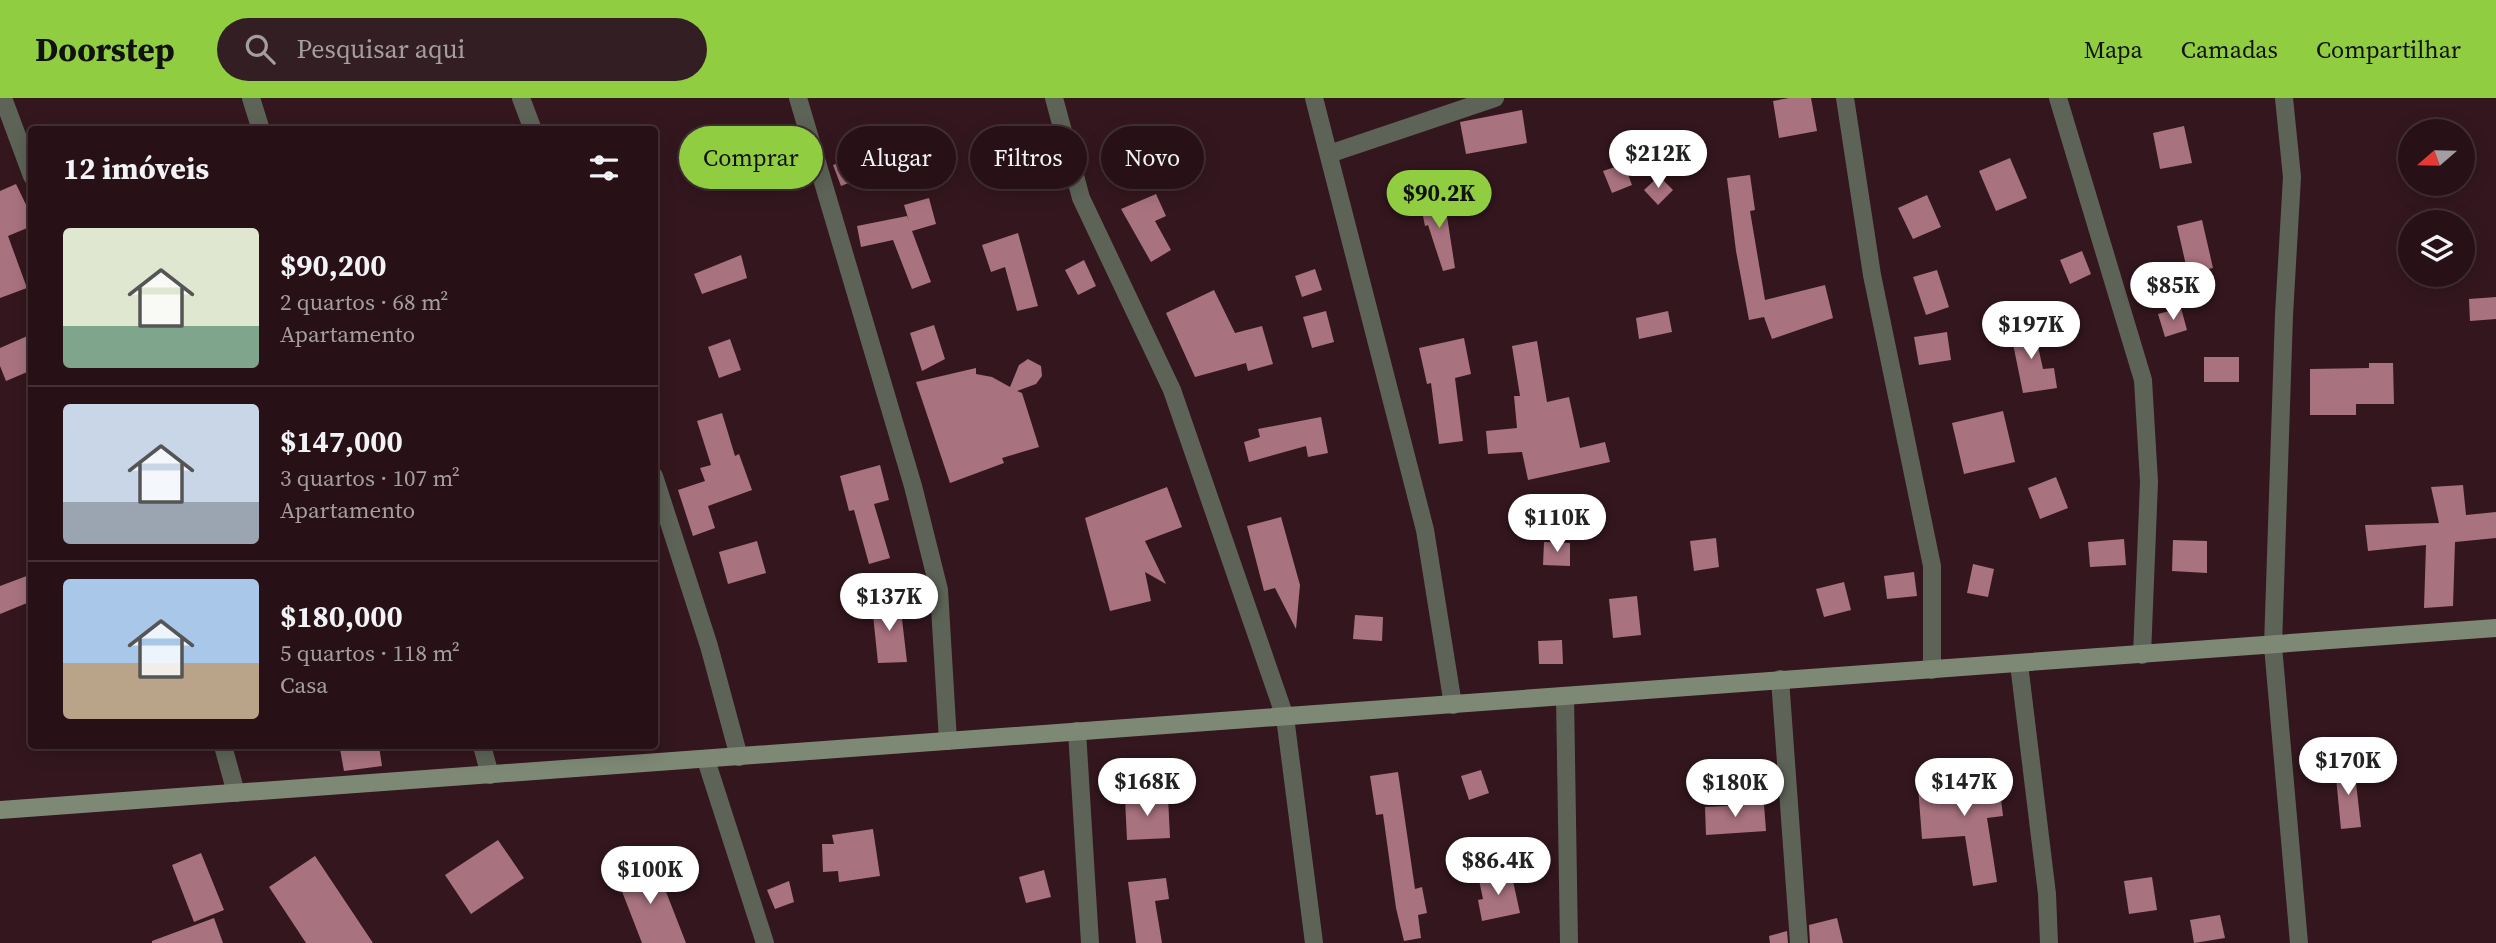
<!DOCTYPE html>
<html lang="pt">
<meta charset="utf-8">
<style>
body{margin:0;font-family:"Source Serif 4",serif;background:#331f23;color:#f1f3f6;height:100vh;display:flex;flex-direction:column;font-size:26px;white-space:nowrap}
*{box-sizing:border-box;margin:0}
p{font-size:23px;color:#a49da1}
.icon{flex:none;width:38px;height:38px;fill:none;stroke:currentColor;stroke-width:2;stroke-linecap:round;stroke-linejoin:round}
.map{position:relative;flex:1;overflow:hidden}
.sheet{position:absolute;left:28px;top:28px;width:630px;height:623px;display:flex;flex-direction:column;background:#271116;border-radius:7px;box-shadow:0 4px 18px #0003,0 0 0 2px #433135}
.sheet>*{flex:none}
.guide{position:absolute;left:679px;top:28px;width:665px;height:63px;display:flex;gap:14px}
.needle{width:46px;rotate:250deg}
.buttons{position:absolute;left:2398px;top:21px;display:grid;gap:14px}
.buttons a{display:grid;place-items:center;width:77px;height:77px;border-radius:50%;background:#271116;box-shadow:0 4px 18px #0003,0 0 0 2px #433135;font-size:35px}
.price{position:absolute;translate:-50% -60px;padding:0 16px;border-radius:24px;background:#fff;color:#222;font-size:23px;line-height:46px;filter:drop-shadow(0 2px 4px #0008)}
.price::after{content:'';position:absolute;left:50%;top:42px;width:21px;height:16px;margin-left:-10px;background:inherit;clip-path:polygon(0 0,100% 0,50% 100%)}
.price.active{background:#90cd40;color:#111}
ul{padding:0;list-style:none}
li{display:flex;align-items:center;gap:21px;height:175px;padding:0 35px}
li+li{border-top:2px solid #433135}
li span{display:grid;place-items:center;flex:none;width:196px;height:140px;border-radius:7px;color:#555}
li>.icon{margin-inline-start:auto}
span .icon{width:84px;height:84px;fill:#fffc;stroke-width:1}
li b{font-size:30px}
h2{display:flex;justify-content:space-between;align-items:center;height:84px;padding:0 35px;font-size:30px}
.pill{padding:0 24px;border-radius:32px;background:#271116;box-shadow:0 4px 18px #0003,0 0 0 2px #433135;font-size:24px;line-height:63px}
.pill.active{background:#90cd40;color:#111}
header{display:flex;align-items:center;gap:42px;box-sizing:border-box;height:98px;padding:0 35px;background:#90cd40;color:#111}
header strong{font-size:33px}
nav{display:flex;gap:38px;margin-inline-start:auto;font-size:24px}
.search{width:490px;height:63px;background:#331f23;display:flex;align-items:center;gap:18px;box-sizing:border-box;padding:0 24px;border-radius:38px;color:#a49da1;font-size:26px}
.map>svg:first-child{display:block}
.building{fill:#a9727f}
.lines{fill:none;stroke-linecap:round;stroke-linejoin:round}
.street{stroke:#5d6457;stroke-width:18}
.secondary{stroke:#7e8975;stroke-width:18}
</style>
<header>
<strong>Doorstep</strong>
<div class="search"><svg class="icon" aria-label="search" viewBox="0 0 24 24"><circle cx="10" cy="10" r="6"/><path d="M15 15l6 6"/></svg>Pesquisar aqui</div>
<nav><a>Mapa</a><a>Camadas</a><a>Compartilhar</a></nav>
</header>
<div class="map">
<svg width="2496" height="845" viewBox="0 0 2496 845">
<rect width="100%" height="100%" fill="#34171e"/>
<path class="building" d="M1789,0H1811L1817,33L1779,40L1773,3Z
M1522,12L1527,45L1466,56L1460,24Z
M2184,28L2192,65L2160,71L2153,35Z
M858,58L866,78L841,88L833,67Z
M2010,60L2027,100L1996,113L1979,73Z
M1624,66L1632,87L1612,95L1603,73Z
M1750,77L1755,112L1750,113L1765,202L1825,187L1833,220L1772,241L1764,219L1749,222L1736,153L1727,80Z
M1659,78L1673,92L1658,107L1644,92Z
M16,86L32,119V128L8,138L27,190L0,200V93Z
M1156,96L1166,118L1155,123L1171,152L1151,164L1121,111Z
M1927,97L1941,129L1913,141L1898,110Z
M1444,99L1455,170L1443,173L1428,127L1425,128L1420,103Z
M929,100L936,126L912,133L931,184L912,191L893,142L861,149L857,128L907,118L909,123L904,107Z
M2202,122L2213,170L2188,176L2177,128Z
M1018,135L1038,208L1017,213L1005,169L991,174L982,147Z
M2082,153L2091,176L2070,186L2060,162Z
M741,157L747,180L702,196L694,176Z
M1084,162L1096,188L1078,197L1065,172Z
M1315,171L1322,192L1302,199L1295,178Z
M1937,172L1949,209L1926,217L1913,179Z
M1214,192L1235,235L1262,228L1273,266L1248,273L1246,265L1195,279L1166,215Z
M2496,199V221L2470,223L2469,201Z
M2181,210L2187,232L2165,239L2158,216Z
M1326,213L1334,244L1312,250L1303,219Z
M1668,213L1672,234L1639,241L1636,220Z
M2033,226L2043,271L2054,270L2057,290L2023,295L2010,231Z
M934,227L945,261L922,273L910,235Z
M1947,234L1951,262L1919,267L1914,239Z
M32,236V272L6,283L0,268V250Z
M1464,240L1471,276L1455,280L1463,343L1439,346L1431,285L1427,286L1419,250Z
M730,241L741,272L719,280L708,249Z
M1537,243L1547,304L1569,299L1580,350L1605,344L1610,364L1528,382L1522,354L1488,356L1486,333L1517,330L1514,298H1520L1512,248Z
M2204,259H2239V284H2204Z
M1028,261L1041,268L1042,278L1036,286L1017,293L1022,295L1039,349L1002,360L1004,365L950,385L916,284L976,270V276L992,279L1010,289L1019,267Z
M2369,265H2393L2394,306H2356V317H2310V271L2369,270Z
M2003,313L2015,364L1964,376L1952,325Z
M722,315L735,358L739,356L752,392L708,408L715,430L693,438L678,392L705,383L700,370L711,367L697,323Z
M1321,319L1328,355L1308,359L1306,348L1249,364L1244,344L1260,339L1258,331Z
M880,367L889,402L874,406L890,460L869,466L854,412L849,413L840,378Z
M2056,379L2068,410L2040,421L2028,390Z
M2463,387L2466,417L2496,414V440L2455,444L2453,508L2424,510L2426,447L2368,453L2365,427L2439,425L2431,389Z
M1167,389L1182,429L1145,443L1166,486L1145,474L1151,503L1110,513L1085,420Z
M1281,419L1300,487L1296,531L1275,490L1264,493L1247,428Z
M1716,440L1719,469L1694,473L1690,443Z
M2124,441L2126,467L2090,469L2088,444Z
M2173,442L2207,443V475L2172,473Z
M757,443L766,475L728,486L719,454Z
M1544,444L1570,445V468L1543,467Z
M1973,466L1994,471L1988,499L1967,495Z
M1914,474L1917,498L1887,501L1884,478Z
M32,476V503L0,516V488Z
M1844,484L1851,512L1824,519L1816,491Z
M1637,498L1641,537L1613,540L1609,501Z
M900,504L907,564L878,565L872,507Z
M1355,517L1383,519L1382,543L1353,541Z
M1562,542L1563,566H1539L1538,543Z
M363,648H379L382,668L344,673L340,651Z
M2354,667L2361,729L2341,731L2335,669Z
M1481,672L1489,695L1469,702L1461,678Z
M1398,674L1415,791L1422,789L1427,815L1418,817L1421,840L1404,843L1396,810L1383,716L1376,717L1370,678Z
M1998,676L2003,718L1987,720L1997,784L1973,788L1965,738L1922,741L1918,688Z
M1168,699L1170,740L1127,742L1125,700Z
M1764,706L1766,733L1706,737L1705,709Z
M873,731L880,778L839,784L838,773L823,774L822,746H834L832,737Z
M498,742L524,780L471,816L445,777Z
M201,755L224,812L194,824L172,767Z
M315,758L373,845H306L269,789Z
M654,763L686,845H642L616,778Z
M1044,772L1051,799L1026,805L1019,779Z
M1511,774L1520,815L1482,823L1478,802L1483,801L1479,782Z
M2152,779L2157,812L2129,816L2124,783Z
M1166,780L1169,801L1155,803L1162,845H1136L1128,784Z
M789,783L794,804L775,811L767,792Z
M2220,817L2225,840L2194,845L2190,822Z
M214,820L223,845H152V843Z
M1837,820L1843,845H1810L1809,827Z
M1787,833L1788,845H1770L1769,838Z"/>
<g class="lines">
<path class="street" d="M3,0L32,78
M251,0L261,32
M521,0L533,32
M798,0L913,388L939,492L948,643
M1054,0L1081,100L1172,292L1285,619L1314,845
M1314,0L1425,432L1453,607
M1845,0L1872,177L1932,468V572
M2058,0L2143,282L2149,384L2142,557
M2284,0L2292,79L2284,217L2273,548L2299,845
M1329,56L1495,0
M654,378L709,548L739,659
M2019,566L2047,796L2049,845
M1780,581L1799,845
M1565,598L1569,845
M1077,633L1090,845
M223,648L236,695
M482,648L490,677
M706,662L765,845"/>
<path class="secondary" d="M0,712L2496,530"/>
</g>
</svg>
<div class="buttons">
<a><svg class="needle" viewBox="-14 -14 28 28"><path d="M0-13l5 13h-10z" fill="#e53935"/><path d="M0 13l5-13h-10z" fill="#a49da1"/></svg></a>
<a><svg class="icon" aria-label="layers" viewBox="0 0 24 24"><path d="M12 4l9 5-9 5-9-5zM3 14l9 5 9-5"/></svg></a>
</div>
<b class="price" style="left:1658px;top:92px">$212K</b>
<b class="price active" style="left:1439px;top:132px">$90.2K</b>
<b class="price" style="left:2173px;top:224px">$85K</b>
<b class="price" style="left:2031px;top:263px">$197K</b>
<b class="price" style="left:1557px;top:456px">$110K</b>
<b class="price" style="left:889px;top:535px">$137K</b>
<b class="price" style="left:2348px;top:699px">$170K</b>
<b class="price" style="left:1147px;top:720px">$168K</b>
<b class="price" style="left:1964px;top:720px">$147K</b>
<b class="price" style="left:1735px;top:721px">$180K</b>
<b class="price" style="left:1498px;top:799px">$86.4K</b>
<b class="price" style="left:650px;top:808px">$100K</b>
<div class="guide">
<a class="pill active">Comprar</a>
<a class="pill">Alugar</a>
<a class="pill">Filtros</a>
<a class="pill">Novo</a>
</div>
<section class="sheet">
<h2>12 imóveis<svg class="icon" aria-label="filters" viewBox="0 0 24 24"><path d="M4 7h16M4 17h16"/><circle cx="9" cy="7" r="2"/><circle cx="15" cy="17" r="2"/></svg></h2>
<ul>
<li><span style="background:linear-gradient(#dfe7d0 70%,#7fa58c 0)"><svg class="icon" aria-label="home" viewBox="0 0 24 24"><path d="M3 11l9-7 9 7M6 9v11h12V9"/></svg></span><div><b>$90,200</b><p>2 quartos · 68 m²</p><p>Apartamento</p></div></li>
<li><span style="background:linear-gradient(#c9d6e8 70%,#9aa5b1 0)"><svg class="icon" aria-label="home" viewBox="0 0 24 24"><path d="M3 11l9-7 9 7M6 9v11h12V9"/></svg></span><div><b>$147,000</b><p>3 quartos · 107 m²</p><p>Apartamento</p></div></li>
<li><span style="background:linear-gradient(#a9c7e8 60%,#b9a48a 0)"><svg class="icon" aria-label="home" viewBox="0 0 24 24"><path d="M3 11l9-7 9 7M6 9v11h12V9"/></svg></span><div><b>$180,000</b><p>5 quartos · 118 m²</p><p>Casa</p></div></li>
</ul>
</section>
</div>
